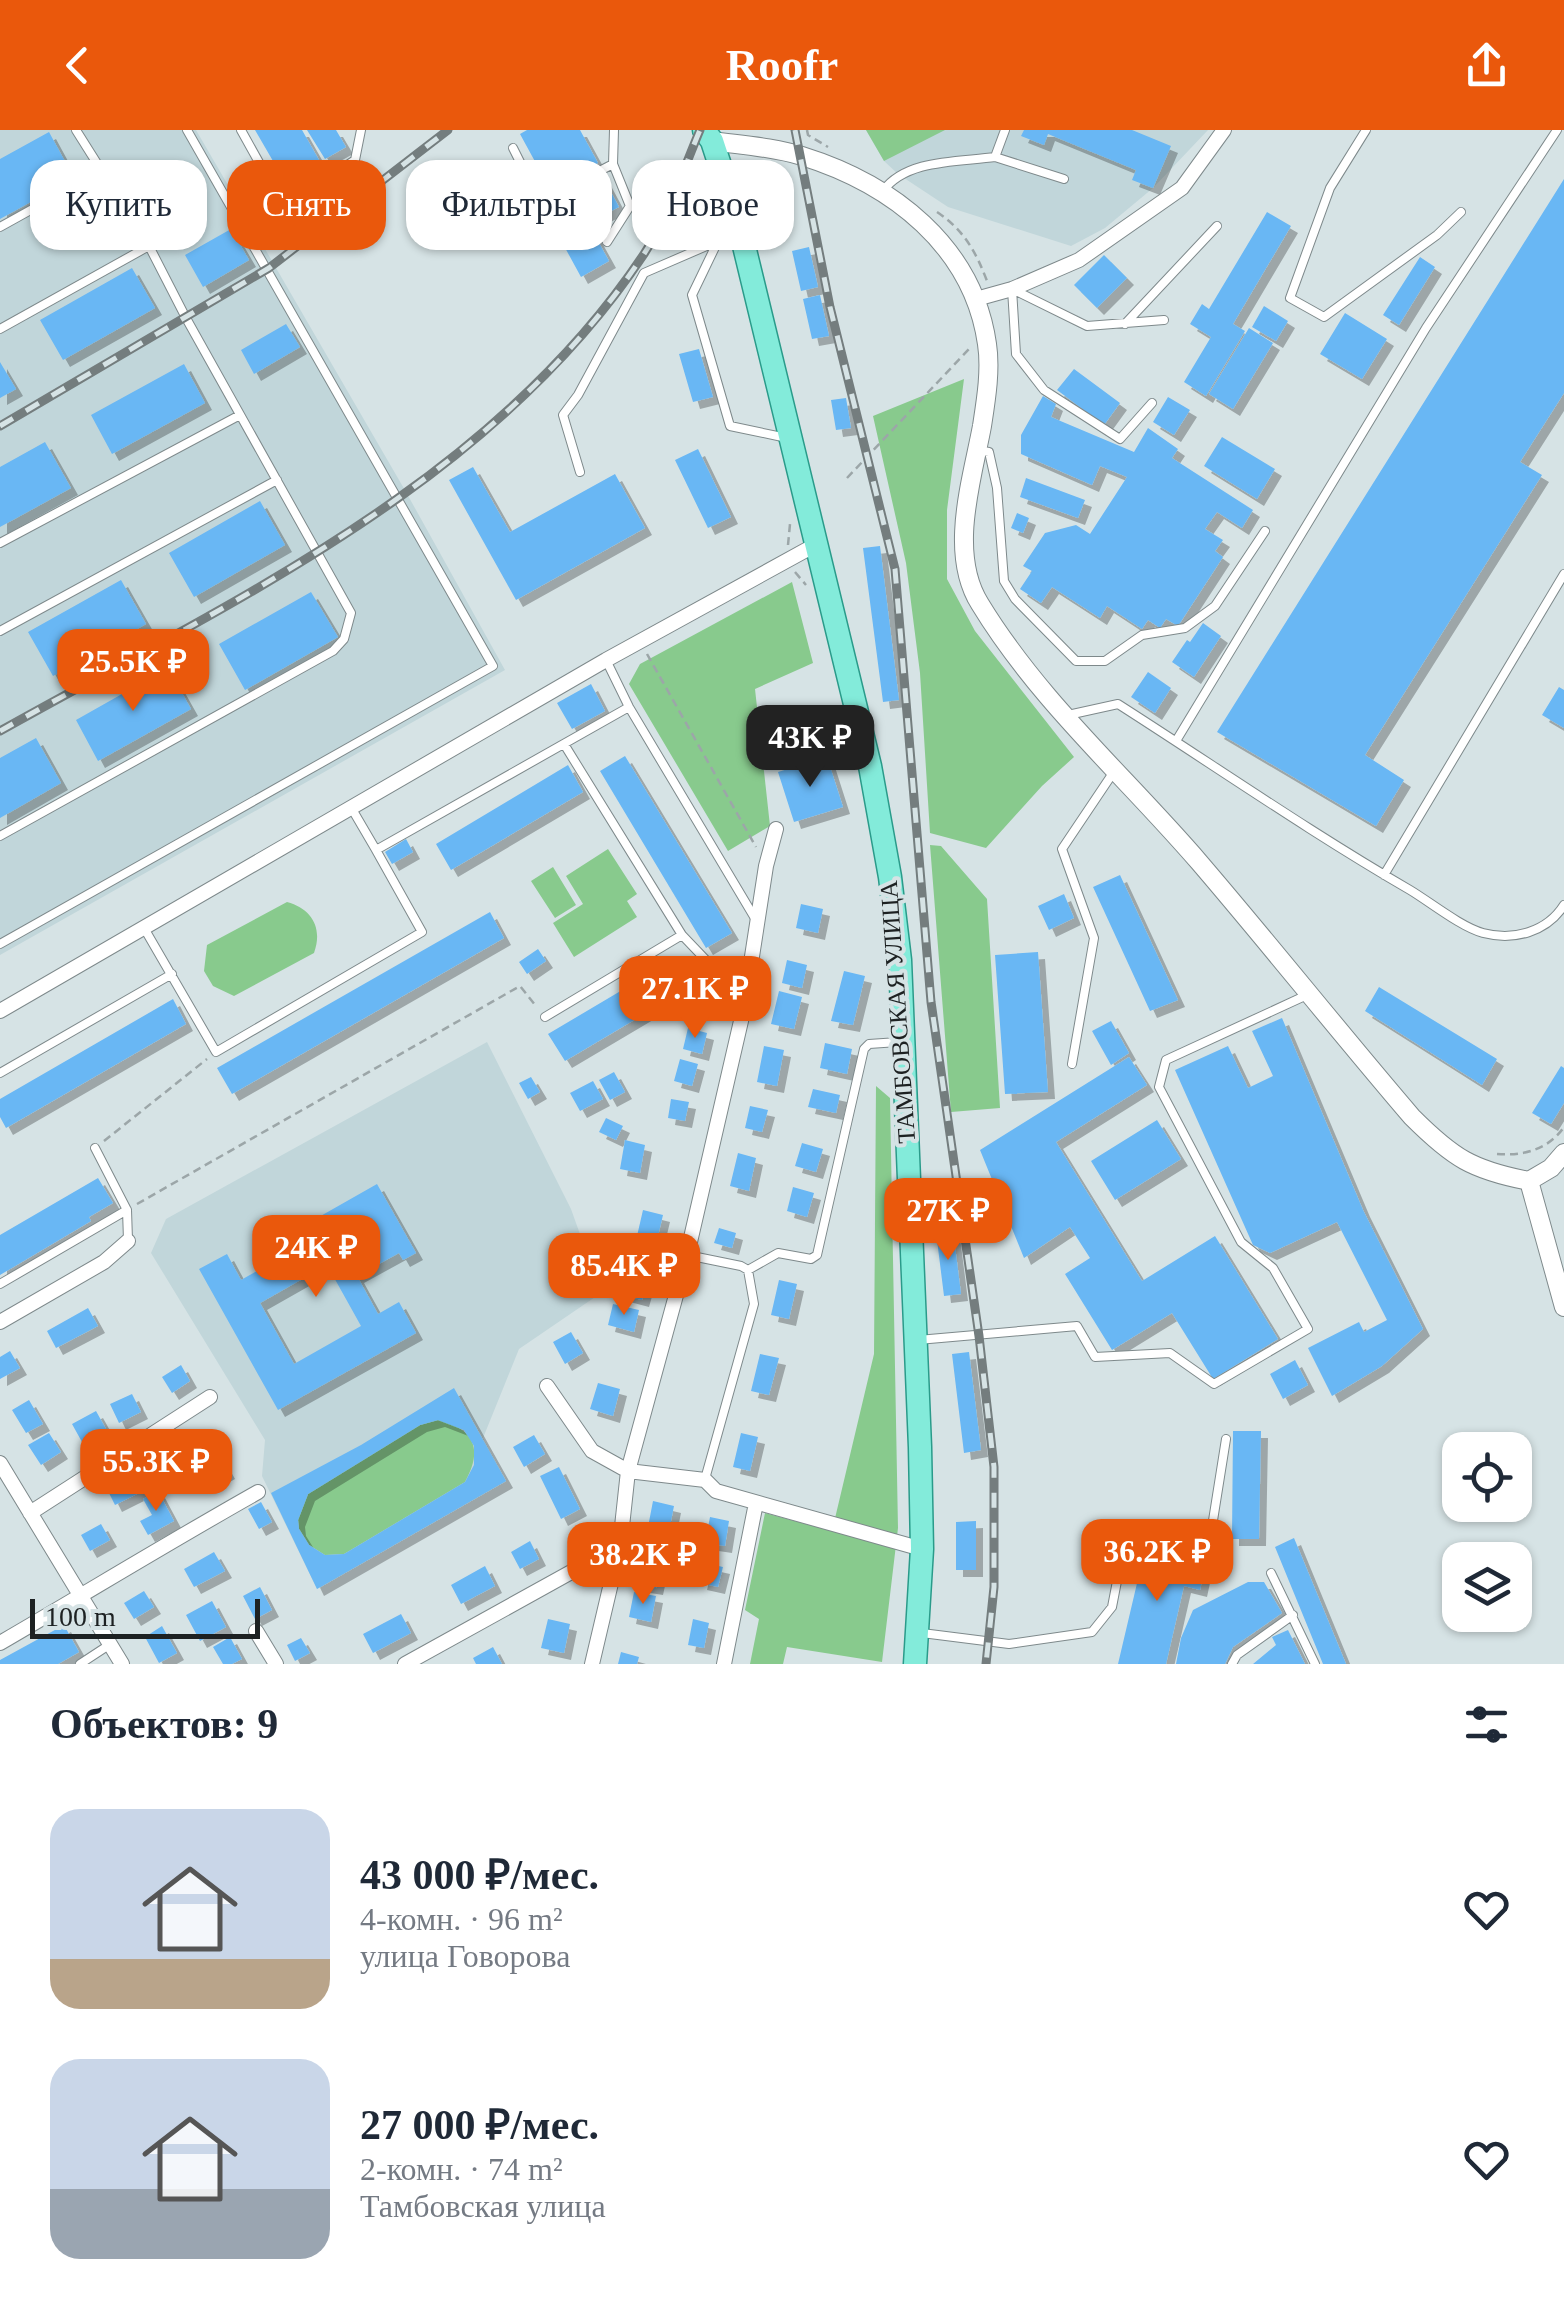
<!DOCTYPE html>
<html lang="ru">
<meta charset="utf-8">
<style>
body{margin:0;font-family:Georgia,serif;background:#f6f6f7;color:#1f2937;height:100vh;display:flex;flex-direction:column;font-size:38px;white-space:nowrap}
*{box-sizing:border-box;margin:0}
p{font-size:32px;color:#747a83}
.icon{flex:none;width:55px;height:55px;fill:none;stroke:currentColor;stroke-width:2;stroke-linecap:round;stroke-linejoin:round}
.map{position:relative;height:1534px;overflow:hidden}
.panel{display:flex;flex-direction:column;background:#fff;flex:1}
.panel>*{flex:none}
.hud{position:absolute;left:30px;top:30px;width:1000px;height:90px;display:flex;gap:20px}
.controls{position:absolute;left:1442px;top:1302px;display:grid;gap:20px}
.controls a{display:grid;place-items:center;width:90px;height:90px;border-radius:20px;background:#fff;box-shadow:0 2px 8px #0004;font-size:50px}
.scale{position:absolute;left:30px;bottom:25px;width:230px;box-sizing:border-box;padding-left:10px;border:5px solid #1d2122;border-top:0;font-size:28px;line-height:35px;white-space:nowrap;color:#1d2122;-webkit-text-stroke:8px #d6e3e5;paint-order:stroke}
.price{position:absolute;translate:-50% -85px;padding:0 22px;border-radius:20px;background:#ea580c;color:#fff;font-size:32px;line-height:65px;filter:drop-shadow(0 2px 5px #0008)}
.price::after{content:'';position:absolute;left:50%;top:60px;width:30px;height:22px;margin-left:-15px;background:inherit;clip-path:polygon(0 0,100% 0,50% 100%)}
.price.selected{background:#222;color:#fff}
ul{padding:0;list-style:none}
li{display:flex;align-items:center;gap:30px;height:250px;padding:0 50px}
li span{display:grid;place-items:center;flex:none;width:280px;height:200px;border-radius:30px;color:#555}
li>.icon{margin-inline-start:auto}
span .icon{width:120px;height:120px;fill:#fffc;stroke-width:1}
li b{font-size:42px}
h2{display:flex;justify-content:space-between;align-items:center;height:120px;padding:0 50px;font-size:42px}
.tag{padding:0 35px;border-radius:30px;background:#fff;box-shadow:0 2px 8px #0004;font-size:35px;line-height:90px}
.tag.selected{background:#ea580c;color:#fff}
header{display:flex;justify-content:space-between;align-items:center;height:130px;padding:0 50px;background:#ea580c;color:#fff;font-size:45px;font-weight:700}
.map>svg:first-child{display:block}
.built{fill:#c1d6da}
.green{fill:#88ca8d}
.building{fill:#69b7f4;fill-rule:evenodd;filter:url(#shadow)}
.lines{fill:none;stroke-linecap:round;stroke-linejoin:round}
.service-casing{stroke:#7e898b;stroke-width:10}
.minor-casing{stroke:#7e898b;stroke-width:16}
.tertiary-casing{stroke:#7e898b;stroke-width:20}
.primary-casing{stroke:#2a9b8a;stroke-width:25}
.path{stroke:#9ca6a8;stroke-width:2.5;stroke-dasharray:8 5;stroke-linecap:butt}
.service{stroke:#fff;stroke-width:8}
.minor{stroke:#fff;stroke-width:14}
.tertiary{stroke:#fff;stroke-width:18}
.primary{stroke:#83ebda;stroke-width:22}
.rail-casing{stroke:#747d7e;stroke-width:9}
.rail{stroke:#d6e3e5;stroke-width:5;stroke-dasharray:15;stroke-linecap:butt}
.labels{text-anchor:middle;stroke-width:8;stroke-linejoin:round;paint-order:stroke}
.street-label{font-size:25px;fill:#1d2122;stroke:#d6e3e5}
</style>
<header><svg class="icon" aria-label="back" viewBox="0 0 24 24"><path d="M15 5l-7 7 7 7"/></svg>Roofr<svg class="icon" aria-label="share" viewBox="0 0 24 24"><path d="M12 15V3M7 8l5-5 5 5M5 13v7h14v-7"/></svg></header>
<div class="map">
<svg width="1564" height="1534" viewBox="0 0 1564 1534">
<defs>
<filter id="shadow"><feDropShadow dx="7" dy="7" stdDeviation="0" flood-color="#0004"/></filter>
</defs>
<rect width="100%" height="100%" fill="#d6e3e5"/>
<path class="built" d="M0,0H196L406,362L505,540L0,825Z
M866,0H1208L1153,58L1105,98L1071,116L948,77L898,44L884,31Z
M487,912L571,1079L601,1163L519,1219L483,1308L506,1351L317,1459L262,1346L265,1310L151,1123L166,1089Z"/>
<path class="green" d="M866,0H945L884,31Z
M964,249L947,380V449L975,501L1074,627L1042,656L986,718L930,703L920,543L906,433L873,286Z
M792,452L813,533L755,559L770,696L728,721L629,554L640,534Z
M930,715L941,716L987,769L1000,978L951,982Z
M608,719L637,764L627,771L637,787L574,827L553,793L583,774L566,746Z
M553,737L576,775L555,788L531,751Z
M287,772C312,779 323,798 314,823L234,866L213,856L204,841L207,815Z
M876,956L890,968L898,1398L882,1532L787,1517L783,1534H750L759,1489L745,1480L765,1383L832,1401L874,1224Z
M438,1290C475,1299 483,1319 465,1352L344,1424L325,1425L309,1415L299,1399L298,1390L308,1364L420,1295Z"/>
<path class="building" d="M255,0H302L319,30L284,50Z
M307,0H336L346,17L325,29Z
M527,0H580L598,33L550,59L520,4Z
M1024,0H1132L1171,16L1153,58L1132,50L1136,40L1048,4L1044,15L1021,6Z
M49,2L74,48L0,89V29Z
M604,49L619,77L588,93L609,131L581,147L545,81Z
M1564,49V263L1520,332L1542,345L1365,625L1404,650L1376,696L1217,602Z
M1267,82L1291,96L1233,194L1245,201L1206,266L1184,252L1211,207L1190,194L1202,174L1209,179Z
M231,99L249,130L203,157L185,125Z
M809,117L818,157L801,161L792,121Z
M1104,125L1127,148L1097,178L1074,155Z
M1420,127L1435,137L1399,195L1383,185Z
M132,138L155,178L63,230L40,190Z
M820,165L829,206L812,209L803,169Z
M1264,176L1288,191L1276,211L1252,197Z
M1345,183L1387,209L1362,249L1320,224Z
M286,194L300,217L254,244L241,220Z
M1249,198L1273,213L1233,279L1209,264Z
M699,219L713,267L693,272L679,224Z
M0,232L16,259L0,268Z
M184,234L205,273L112,324L91,285Z
M1074,239L1120,273L1104,295L1057,260Z
M1043,266L1056,274L1051,287L1134,322L1148,298L1178,319L1172,328L1253,380L1242,398L1217,382L1205,399L1223,410L1215,421L1223,427L1178,496L1166,489L1160,498L1148,490L1142,499L1107,476L1100,488L1052,457L1041,473L1020,459L1032,441L1023,436L1045,403L1076,395L1090,404L1127,347L1100,336L1092,355L1021,324V305Z
M1168,267L1190,280L1174,305L1153,292Z
M846,268L851,298L836,300L831,270Z
M1222,307L1275,339L1257,369L1204,336Z
M45,312L71,358L0,397V337Z
M698,319L731,387L708,398L675,330Z
M473,337L510,402L615,344L645,398L516,470L449,350Z
M1026,348L1085,370L1078,388L1020,367Z
M260,371L285,415L194,467L169,423Z
M1017,383L1029,388L1023,403L1011,398Z
M880,416L899,570L883,572L863,418Z
M121,450L146,494L53,546L28,502Z
M311,462L338,507L245,560L219,514Z
M1203,493L1221,506L1194,547L1172,532L1187,510L1190,512Z
M168,538L191,579L98,631L76,590Z
M1148,542L1171,558L1155,583L1131,567Z
M591,554L605,581L572,599L557,573Z
M1559,557L1564,560V598L1542,585Z
M36,608L61,653L0,688V628Z
M625,626L732,803L706,818L600,641Z
M827,627L843,677L794,692L778,642Z
M568,635L583,662L451,740L436,714Z
M406,709L413,722L392,734L385,722Z
M1120,745L1178,870L1150,881L1093,757Z
M1064,764L1074,788L1049,800L1038,776Z
M801,774L823,779L818,803L796,798Z
M490,782L504,808L232,964L217,938Z
M538,819L546,831L527,844L519,832Z
M1038,822L1048,962L1005,964L995,825Z
M678,827L695,854L565,931L548,904Z
M787,830L807,835L802,858L782,853Z
M844,841L865,846L853,895L831,891Z
M1379,857L1497,929L1482,955L1365,881Z
M779,861L802,867L794,899L771,894Z
M173,869L186,894L6,998L0,987V969Z
M1282,888L1363,1080L1423,1199L1382,1236L1332,1266L1308,1218L1359,1192L1364,1202L1387,1190L1337,1092L1270,1123L1253,1115L1175,940L1228,916L1248,958L1273,946L1252,901Z
M1111,891L1129,923L1111,935L1092,901Z
M688,898L707,903L702,924L683,919Z
M825,913L852,919L847,944L820,938Z
M764,916L784,920L777,956L757,952Z
M1129,927L1147,955L1056,1012L1142,1151L1215,1106L1278,1209L1213,1249L1172,1183L1112,1220L1065,1144L1090,1128L1070,1097L1024,1128L980,1020Z
M680,929L698,934L692,956L674,951Z
M1561,936L1564,938V973L1551,994L1532,983Z
M614,942L625,962L610,970L599,950Z
M531,947L540,962L528,969L519,953Z
M593,951L603,969L580,981L570,963Z
M813,959L840,965L836,983L808,977Z
M671,969L689,972L685,991L668,988Z
M750,976L768,980L762,1002L745,998Z
M606,988L623,996L616,1010L599,1002Z
M1157,990L1181,1029L1115,1070L1091,1031Z
M625,1010L645,1015L640,1043L620,1039Z
M802,1013L823,1019L816,1042L795,1036Z
M738,1023L756,1028L749,1061L730,1056Z
M98,1048L113,1073L89,1087L91,1091L0,1145V1105Z
M377,1054L416,1123L403,1130L399,1123L357,1146L378,1184L399,1172L416,1203L278,1280L199,1139L227,1124L241,1150L311,1110L303,1096ZM327,1135L361,1196L294,1234L260,1173Z
M793,1057L814,1063L807,1087L787,1081Z
M643,1080L663,1085L657,1110L637,1106Z
M719,1098L736,1103L732,1118L714,1113Z
M953,1100L961,1164L944,1166L936,1102Z
M629,1144L648,1149L642,1170L623,1165Z
M779,1150L797,1154L789,1189L771,1185Z
M613,1174L639,1180L634,1202L608,1195Z
M88,1178L98,1196L56,1218L47,1201Z
M571,1202L583,1223L565,1234L553,1212Z
M10,1221L20,1238L0,1249V1227Z
M969,1222L981,1320L964,1323L952,1224Z
M760,1224L779,1228L769,1265L751,1261Z
M1295,1230L1308,1255L1283,1269L1270,1244Z
M181,1235L190,1251L172,1263L162,1247Z
M598,1253L620,1259L613,1286L590,1279Z
M454,1258L506,1351L317,1459L271,1363L361,1315ZM438,1290L464,1300L474,1316V1335L465,1352L344,1424L325,1425L309,1415L299,1399L298,1390L308,1364L420,1295Z
M132,1264L141,1282L119,1293L110,1274Z
M29,1270L43,1294L26,1303L12,1280Z
M96,1281L106,1299L82,1312L72,1294Z
M1233,1301H1261L1259,1409H1232Z
M49,1303L61,1322L41,1335L28,1315Z
M741,1303L758,1307L750,1341L733,1337Z
M534,1305L545,1324L524,1337L513,1317Z
M219,1326L228,1342L205,1355L196,1339Z
M559,1337L580,1379L561,1389L540,1346Z
M132,1338L143,1361L115,1375L104,1353Z
M158,1361L174,1391L148,1405L140,1391L152,1385L143,1369Z
M653,1371L674,1376L669,1401L648,1397Z
M261,1372L272,1392L259,1399L248,1379Z
M710,1387L729,1391L725,1416L705,1413Z
M976,1391V1440H956V1392Z
M101,1394L110,1410L90,1421L81,1405Z
M1294,1408L1346,1534H1323L1275,1417Z
M530,1411L539,1429L520,1439L511,1422Z
M1135,1416L1206,1432L1200,1460L1184,1456L1166,1534H1118L1138,1449L1128,1447Z
M214,1422L225,1441L194,1457L184,1439Z
M1518,1422L1525,1441L1515,1445V1430H1500Z
M642,1428L662,1431L656,1458L637,1455Z
M705,1433L723,1437L718,1457L700,1453Z
M485,1436L495,1456L461,1474L451,1455Z
M1248,1452H1264L1282,1483L1233,1517L1225,1534H1176L1181,1508L1193,1480Z
M260,1457L272,1480L255,1489L243,1466Z
M144,1461L154,1477L134,1489L124,1473Z
M634,1462L656,1466L651,1492L629,1487Z
M212,1471L226,1497L200,1511L186,1485Z
M401,1484L411,1503L373,1523L363,1504Z
M548,1489L570,1494L564,1523L541,1518Z
M693,1489L709,1493L704,1518L688,1515Z
M64,1495L79,1522L58,1534H0V1530Z
M162,1496L177,1523L159,1533L145,1507Z
M1288,1500L1305,1534H1253L1276,1515L1272,1507Z
M230,1507L242,1529L232,1534H223L213,1517Z
M301,1508L310,1523L295,1531L287,1515Z
M493,1517L502,1534H476L473,1528Z
M621,1522L639,1527L637,1534H618Z"/>
<g class="lines">
<defs>
<path id="service" d="M241,0L276,63L302,65L355,30L361,0
M1366,0L1330,58L1290,168L1324,187L1437,105L1461,82
M513,18L540,72L613,34
M995,27L1064,49
M883,61C906,29 959,32 995,27L1005,0
M734,91L718,111L692,165L730,296L787,308
M0,97L101,41
M607,112L630,76L613,34L614,0
M1125,194L1217,96
M0,199L149,116
M1152,273L1120,309L1044,260L1016,224L1012,159L1087,196L1164,190
M977,320L989,322L997,358L1004,451L1015,469L1076,531H1105L1142,505L1185,498L1215,476L1265,401
M580,342L563,285L578,265L644,143L718,111
M0,413L240,285
M0,501L277,350
M606,530L629,577L756,790
M1068,585L1118,574C1215,636 1310,702 1410,760C1430,772 1461,797 1483,803C1514,811 1547,802 1564,775
M1176,611L1426,198L1557,0
M564,614L682,805L725,850L744,878
M352,679L376,720L629,577
M0,706L333,521L344,509L351,483L186,188L149,116L76,0
M1384,745L1564,444
M144,798L216,922L422,802L376,720
M0,814L493,536L187,0
M545,887L682,805
M1072,934L1094,808L1062,719L1115,640
M0,943L172,844
M127,1080L128,1110
M687,1125L741,1136L748,1140L754,1174L705,1349
M748,1140L778,1123L811,1129L817,1125L864,919L869,914L898,912
M0,1154L127,1080L95,1018
M918,1210L1077,1196L1095,1227L1170,1223L1214,1254L1308,1199L1273,1138L1241,1112L1159,957L1166,930L1307,865
M1271,1443L1315,1534
M922,1503L1009,1514L1092,1502L1112,1477L1124,1415L1132,1403C1158,1396 1186,1413 1211,1403L1226,1309
M80,1534L109,1515
M1232,1534L1237,1525L1293,1485"/>
<path id="minor" d="M976,169L1012,159L1079,130L1182,58L1224,0
M0,881L606,530L817,414
M0,1192L104,1132L128,1111
M547,1256L592,1321L628,1341L705,1350L716,1361L922,1419
M0,1333L122,1534
M30,1383L210,1267
M256,1501L276,1534
M0,1513C86,1463 171,1411 258,1362
M405,1534L620,1415
M592,1534L620,1415L628,1341L687,1125L744,878L766,736L776,699
M724,1534L756,1373"/>
<path id="tertiary" d="M712,11C741,15 774,17 802,26C892,54 973,116 987,214C991,240 986,270 982,296C972,350 948,423 980,474C1039,571 1125,646 1199,732C1271,816 1340,903 1412,987C1453,1028 1472,1040 1529,1051
M1529,1051L1564,1177
M1529,1051L1551,1038L1564,1023"/>
<path id="primary" d="M704,0L712,11L737,87L870,636L890,747L900,830L920,1317L922,1419L915,1534"/>
</defs>
<use href="#service" class="service-casing"/>
<use href="#minor" class="minor-casing"/>
<use href="#tertiary" class="tertiary-casing"/>
<use href="#primary" class="primary-casing"/>
<path class="path" d="M807,0L808,5L828,17
M937,82C964,100 976,122 987,151
M847,348L969,219
M788,415L790,394
M795,442L806,455
M647,524L756,717
M104,1011L207,929
M1497,1024C1523,1026 1548,1020 1564,997
M137,1074L520,856L536,876"/>
<use href="#service" class="service"/>
<use href="#minor" class="minor"/>
<use href="#tertiary" class="tertiary"/>
<use href="#primary" class="primary"/>
<defs>
<path id="rail" d="M795,0L830,177L895,439L931,872L979,1206L994,1337V1457L986,1534
M0,296L269,138L448,0
M0,601C232,471 492,353 644,124C668,87 683,40 700,0"/>
</defs>
<use href="#rail" class="rail-casing"/>
<use href="#rail" class="rail"/>
</g>
<g class="labels">
<g class="street-label">
<text transform="translate(897 882) rotate(-94)" y="9">ТАМБОВСКАЯ УЛИЦА</text>
</g>
</g>
</svg>
<div class="controls">
<a><svg class="icon" aria-label="locate" viewBox="0 0 24 24"><circle cx="12" cy="12" r="6"/><path d="M12 2v4M12 18v4M2 12h4M18 12h4"/></svg></a>
<a><svg class="icon" aria-label="layers" viewBox="0 0 24 24"><path d="M12 4l9 5-9 5-9-5zM3 14l9 5 9-5"/></svg></a>
</div>
<div class="scale">100 m</div>
<b class="price" style="left:133px;top:584px">25.5K ₽</b>
<b class="price selected" style="left:810px;top:660px">43K ₽</b>
<b class="price" style="left:695px;top:911px">27.1K ₽</b>
<b class="price" style="left:948px;top:1133px">27K ₽</b>
<b class="price" style="left:316px;top:1170px">24K ₽</b>
<b class="price" style="left:624px;top:1188px">85.4K ₽</b>
<b class="price" style="left:156px;top:1384px">55.3K ₽</b>
<b class="price" style="left:1157px;top:1474px">36.2K ₽</b>
<b class="price" style="left:643px;top:1477px">38.2K ₽</b>
<div class="hud">
<a class="tag">Купить</a>
<a class="tag selected">Снять</a>
<a class="tag">Фильтры</a>
<a class="tag">Новое</a>
</div>
</div>
<section class="panel">
<h2>Объектов: 9<svg class="icon" aria-label="filters" viewBox="0 0 24 24"><path d="M4 7h16M4 17h16"/><circle cx="9" cy="7" r="2"/><circle cx="15" cy="17" r="2"/></svg></h2>
<ul>
<li><span style="background:linear-gradient(#c9d6e8 75%,#b9a48a 0)"><svg class="icon" aria-label="home" viewBox="0 0 24 24"><path d="M3 11l9-7 9 7M6 9v11h12V9"/></svg></span><div><b>43 000 ₽/мес.</b><p>4-комн. · 96 m²</p><p>улица Говорова</p></div><svg class="icon" aria-label="heart" viewBox="0 0 24 24"><path d="M12 20l-8-8c-3-5 5-10 8-4 3-6 11-1 8 4z"/></svg></li>
<li><span style="background:linear-gradient(#c9d6e8 65%,#9aa5b1 0)"><svg class="icon" aria-label="home" viewBox="0 0 24 24"><path d="M3 11l9-7 9 7M6 9v11h12V9"/></svg></span><div><b>27 000 ₽/мес.</b><p>2-комн. · 74 m²</p><p>Тамбовская улица</p></div><svg class="icon" aria-label="heart" viewBox="0 0 24 24"><path d="M12 20l-8-8c-3-5 5-10 8-4 3-6 11-1 8 4z"/></svg></li>
</ul>
</section>
